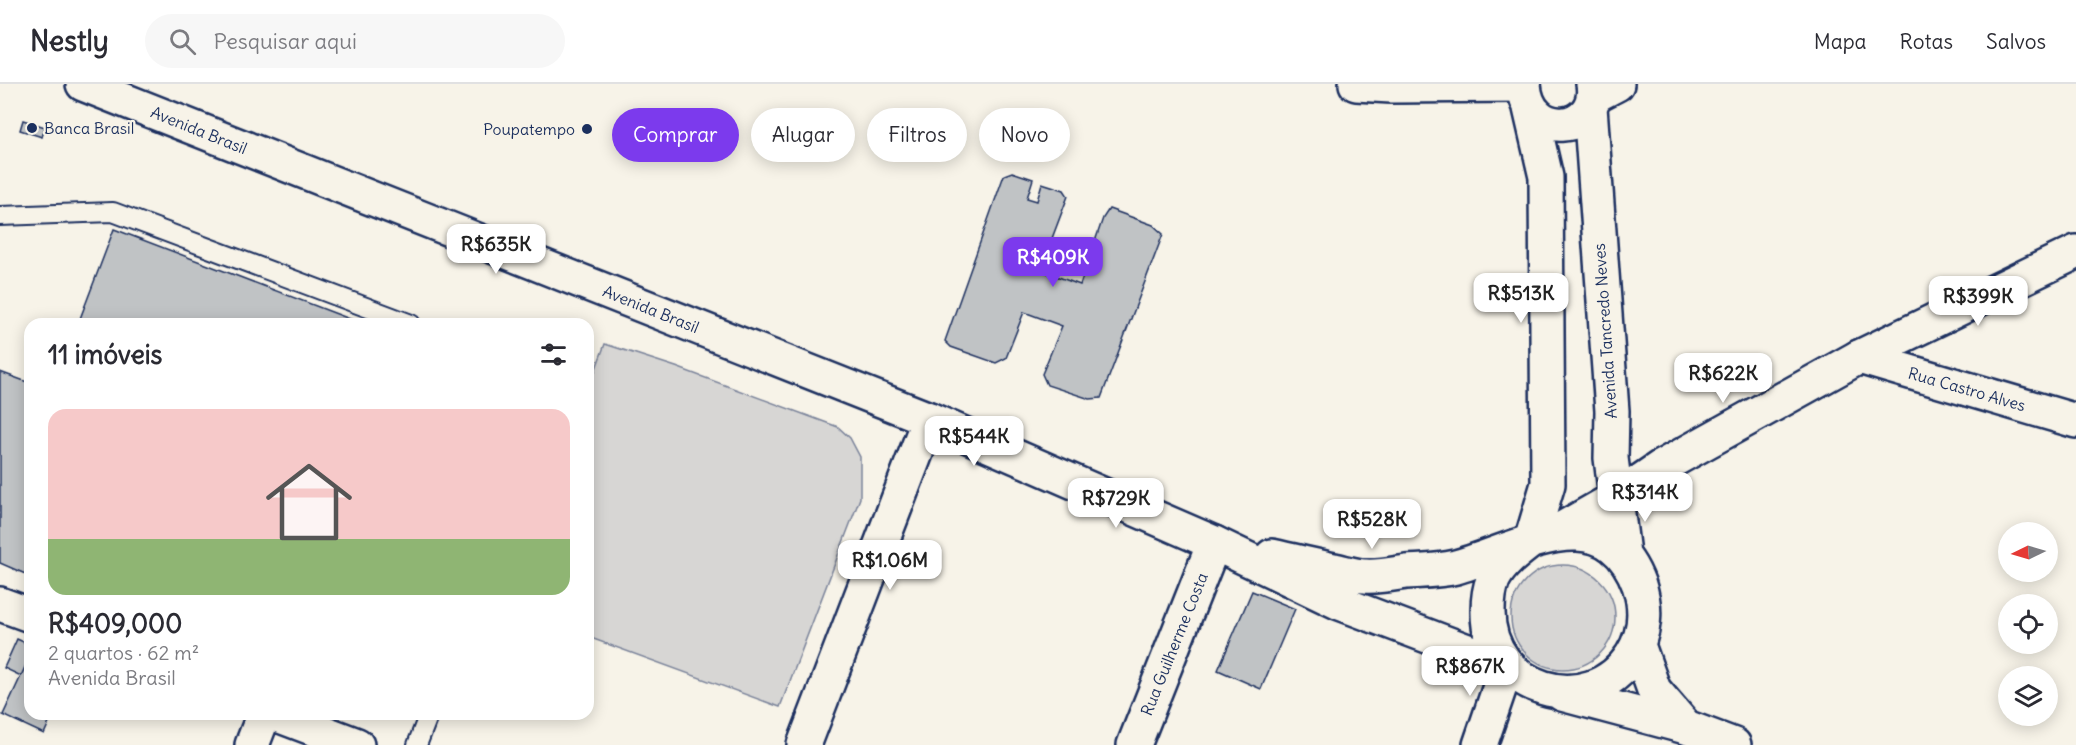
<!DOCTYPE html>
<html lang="pt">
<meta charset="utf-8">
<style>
body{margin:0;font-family:Delius,sans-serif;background:#f7f7f7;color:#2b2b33;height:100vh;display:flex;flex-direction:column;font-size:22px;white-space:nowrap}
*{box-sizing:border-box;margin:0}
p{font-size:20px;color:#7c7c81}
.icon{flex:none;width:33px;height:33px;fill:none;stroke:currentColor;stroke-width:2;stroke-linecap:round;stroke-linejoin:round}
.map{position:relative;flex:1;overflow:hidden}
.panel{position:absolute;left:24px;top:234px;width:570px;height:402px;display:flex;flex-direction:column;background:#fff;border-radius:18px;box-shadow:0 3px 15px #0003}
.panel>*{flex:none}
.guide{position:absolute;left:612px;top:24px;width:570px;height:54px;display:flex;gap:12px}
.needle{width:39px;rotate:265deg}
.buttons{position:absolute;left:1998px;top:438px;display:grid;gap:12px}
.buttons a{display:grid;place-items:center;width:60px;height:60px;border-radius:50%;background:#fff;box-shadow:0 3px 15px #0003;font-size:30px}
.price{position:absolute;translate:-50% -51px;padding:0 14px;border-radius:12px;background:#fff;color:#222;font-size:20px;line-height:39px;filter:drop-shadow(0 2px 3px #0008)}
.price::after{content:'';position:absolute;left:50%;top:36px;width:18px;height:14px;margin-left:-9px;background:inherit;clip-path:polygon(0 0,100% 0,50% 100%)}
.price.selected{background:#7c3aed;color:#fff}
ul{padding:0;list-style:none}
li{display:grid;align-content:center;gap:12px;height:318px;padding:0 24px}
li span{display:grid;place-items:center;height:186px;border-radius:18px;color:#555}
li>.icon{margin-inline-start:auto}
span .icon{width:108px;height:108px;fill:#fffc;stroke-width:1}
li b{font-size:26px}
h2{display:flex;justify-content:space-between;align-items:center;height:72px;padding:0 24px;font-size:26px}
.pill{padding:0 21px;border-radius:27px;background:#fff;box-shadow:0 3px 15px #0003;font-size:21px;line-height:54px}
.pill.selected{background:#7c3aed;color:#fff}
header{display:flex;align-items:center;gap:36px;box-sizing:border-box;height:84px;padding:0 30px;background:#fff;border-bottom:2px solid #e1e1e2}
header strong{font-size:28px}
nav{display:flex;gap:33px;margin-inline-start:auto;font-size:21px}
.search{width:420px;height:54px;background:#f7f7f7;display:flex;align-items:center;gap:15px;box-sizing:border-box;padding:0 21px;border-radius:33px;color:#7c7c81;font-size:22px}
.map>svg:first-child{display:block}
.green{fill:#d7d6d4;stroke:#798299;stroke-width:1.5}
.building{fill:#c0c3c5;stroke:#1b2f5e;stroke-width:1.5}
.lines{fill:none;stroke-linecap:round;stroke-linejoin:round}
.service-casing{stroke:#1b2f5e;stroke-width:22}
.minor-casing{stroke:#1b2f5e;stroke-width:38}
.tertiary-casing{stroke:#1b2f5e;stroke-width:38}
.secondary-casing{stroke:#1b2f5e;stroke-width:38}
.service{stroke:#f7f3e8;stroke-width:18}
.minor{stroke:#f7f3e8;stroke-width:33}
.tertiary{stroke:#f7f3e8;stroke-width:33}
.secondary{stroke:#f7f3e8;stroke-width:33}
.poi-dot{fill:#1b2f5e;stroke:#f7f3e8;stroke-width:2}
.labels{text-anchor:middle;stroke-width:4.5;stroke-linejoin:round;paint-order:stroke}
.poi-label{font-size:16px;fill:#1b2f5e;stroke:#f7f3e8;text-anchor:start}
.street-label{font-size:16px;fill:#1b2f5e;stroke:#f7f3e8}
</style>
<header>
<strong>Nestly</strong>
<div class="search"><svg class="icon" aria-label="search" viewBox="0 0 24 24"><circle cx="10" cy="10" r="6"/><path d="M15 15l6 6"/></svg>Pesquisar aqui</div>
<nav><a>Mapa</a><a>Rotas</a><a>Salvos</a></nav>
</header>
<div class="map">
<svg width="2076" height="661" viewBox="0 0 2076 661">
<rect width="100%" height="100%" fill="#f7f3e8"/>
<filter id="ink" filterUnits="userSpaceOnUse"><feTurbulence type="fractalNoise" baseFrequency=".0167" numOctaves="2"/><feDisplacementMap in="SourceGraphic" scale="12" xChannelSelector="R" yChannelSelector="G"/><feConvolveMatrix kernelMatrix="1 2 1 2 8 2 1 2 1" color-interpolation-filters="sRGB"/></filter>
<g filter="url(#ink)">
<path class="green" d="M605,260L676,283L838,343L850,354L860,373V414L780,623L588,553V306Z
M1511 533a52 52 0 1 1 104 0a52 52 0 1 1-104 0Z"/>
<path class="building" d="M23,36L45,43L42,53L20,46Z
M1012,88L1033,95L1027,114L1037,117L1042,99L1064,106L1068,112L1040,186L1080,201L1103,134L1109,125L1153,141L1163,150L1101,314L1090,315L1047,301L1042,290L1062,242L1024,228L1006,274L996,279L951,263L945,257L1004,91Z
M114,145L363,240H78Z
M0,288L30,299V492L0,479Z
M1252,507L1295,525L1261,605L1218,586Z
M17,555L30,561V572L21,592L4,584Z
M27,579L30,581V630H53L44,650L3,631Z"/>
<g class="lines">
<defs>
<path id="service" d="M0,132L113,128L411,240
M417,661L429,630"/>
<path id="minor" d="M1356,0L1391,2L1523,1
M1594,12L1617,0
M1859,273L2076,337
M0,520L30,531
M275,630L357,661
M252,661L264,630
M804,661L929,335
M1134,661L1214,459
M1480,661L1507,582"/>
<path id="tertiary" d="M1524,0C1528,59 1601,48 1593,0
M1590,23L1612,327L1611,374L1623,470
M1530,24L1546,93L1548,400L1531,457
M1553,450L1616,414L1661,383L1859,273L2076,168"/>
<path id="secondary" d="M83,0L929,335L1214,459L1340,519L1507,582
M1272,472C1293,477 1313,481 1334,486C1344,488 1355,492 1365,492C1378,493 1393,490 1406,488C1422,487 1440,487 1456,483C1520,465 1605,410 1639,501C1647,525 1645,550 1632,571C1589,638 1487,606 1488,527C1488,517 1489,506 1493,496C1500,480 1517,468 1531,457
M1638,561L1654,606L1686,643
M1562,610L1686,643L1734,661"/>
</defs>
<use href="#service" class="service-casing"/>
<use href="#minor" class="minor-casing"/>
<use href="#tertiary" class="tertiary-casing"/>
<use href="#secondary" class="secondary-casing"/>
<use href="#service" class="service"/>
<use href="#minor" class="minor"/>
<use href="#tertiary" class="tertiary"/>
<use href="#secondary" class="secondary"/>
</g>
</g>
<g class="poi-dot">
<circle cx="32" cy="44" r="6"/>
<circle cx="587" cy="45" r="6"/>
</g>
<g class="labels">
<g class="poi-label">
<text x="44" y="50">Banca Brasil</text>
<text x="575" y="51" text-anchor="end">Poupatempo</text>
</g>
<g class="street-label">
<text transform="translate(199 46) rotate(22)" y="6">Avenida Brasil</text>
<text transform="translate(651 225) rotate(22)" y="6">Avenida Brasil</text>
<text transform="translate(1605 247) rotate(-94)" y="6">Avenida Tancredo Neves</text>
<text transform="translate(1967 305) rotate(16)" y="6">Rua Castro Alves</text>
<text transform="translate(1174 560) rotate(-68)" y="6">Rua Guilherme Costa</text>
</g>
</g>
</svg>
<div class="buttons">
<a><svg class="needle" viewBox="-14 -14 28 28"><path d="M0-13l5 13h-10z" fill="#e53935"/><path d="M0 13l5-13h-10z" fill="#7c7c81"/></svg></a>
<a><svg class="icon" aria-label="locate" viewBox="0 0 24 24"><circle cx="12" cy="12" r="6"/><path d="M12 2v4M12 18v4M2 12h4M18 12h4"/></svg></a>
<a><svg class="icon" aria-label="layers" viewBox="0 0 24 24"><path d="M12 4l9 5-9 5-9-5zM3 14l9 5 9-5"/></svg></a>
</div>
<b class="price" style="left:496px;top:191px">R$635K</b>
<b class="price selected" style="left:1053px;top:204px">R$409K</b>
<b class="price" style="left:1521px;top:240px">R$513K</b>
<b class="price" style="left:1978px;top:243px">R$399K</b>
<b class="price" style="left:1723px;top:320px">R$622K</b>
<b class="price" style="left:974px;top:383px">R$544K</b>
<b class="price" style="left:1645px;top:439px">R$314K</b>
<b class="price" style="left:1116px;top:445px">R$729K</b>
<b class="price" style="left:1372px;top:466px">R$528K</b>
<b class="price" style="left:890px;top:507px">R$1.06M</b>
<b class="price" style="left:1470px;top:613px">R$867K</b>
<div class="guide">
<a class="pill selected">Comprar</a>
<a class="pill">Alugar</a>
<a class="pill">Filtros</a>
<a class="pill">Novo</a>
</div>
<section class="panel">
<h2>11 imóveis<svg class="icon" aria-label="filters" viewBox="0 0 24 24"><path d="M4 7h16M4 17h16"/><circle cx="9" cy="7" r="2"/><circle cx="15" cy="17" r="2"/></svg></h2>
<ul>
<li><span style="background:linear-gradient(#f6c9c9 70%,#8fb573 0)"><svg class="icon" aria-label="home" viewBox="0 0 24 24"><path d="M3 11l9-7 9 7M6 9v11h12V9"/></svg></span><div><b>R$409,000</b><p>2 quartos · 62 m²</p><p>Avenida Brasil</p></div></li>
</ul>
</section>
</div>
